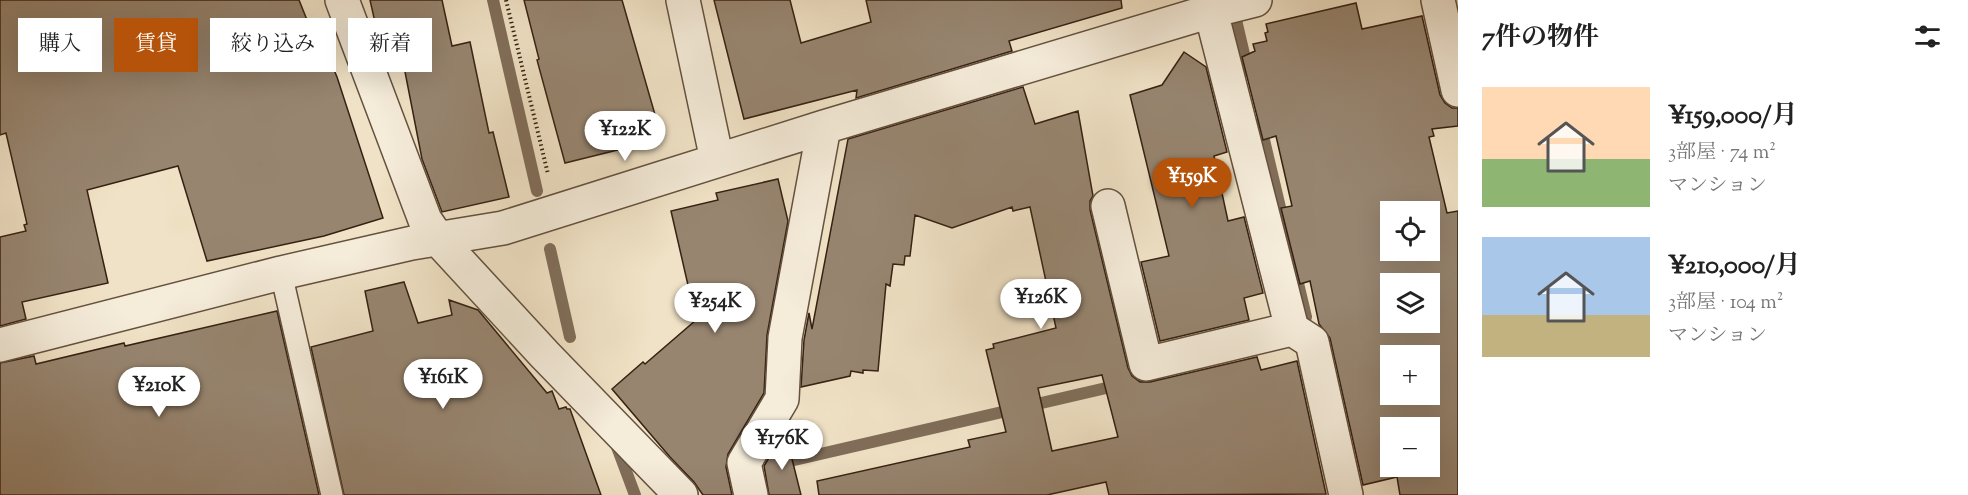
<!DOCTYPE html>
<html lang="ja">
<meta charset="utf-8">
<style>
body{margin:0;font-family:"Sorts Mill Goudy","Noto Serif JP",serif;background:#f6f6f6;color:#222;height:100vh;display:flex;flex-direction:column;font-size:22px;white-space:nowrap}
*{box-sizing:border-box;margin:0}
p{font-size:20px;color:#767676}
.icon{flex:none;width:33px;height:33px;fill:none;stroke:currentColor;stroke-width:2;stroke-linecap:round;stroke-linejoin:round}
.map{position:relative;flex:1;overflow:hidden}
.drawer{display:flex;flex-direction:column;background:#fff;width:510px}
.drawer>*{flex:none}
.guide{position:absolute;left:18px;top:18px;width:570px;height:54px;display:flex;gap:12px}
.fabs{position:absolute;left:1380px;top:201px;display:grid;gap:12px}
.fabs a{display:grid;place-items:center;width:60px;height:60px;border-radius:0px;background:#fff;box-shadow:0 6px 24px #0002;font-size:30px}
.price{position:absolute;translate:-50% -51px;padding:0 14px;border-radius:21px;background:#fff;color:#222;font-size:20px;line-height:39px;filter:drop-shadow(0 2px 3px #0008)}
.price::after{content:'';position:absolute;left:50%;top:36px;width:18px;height:14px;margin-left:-9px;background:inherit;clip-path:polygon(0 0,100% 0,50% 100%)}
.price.active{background:#b45309;color:#fff}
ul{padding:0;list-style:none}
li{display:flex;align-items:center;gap:18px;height:150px;padding:0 24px}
li span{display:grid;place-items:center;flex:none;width:168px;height:120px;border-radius:0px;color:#555}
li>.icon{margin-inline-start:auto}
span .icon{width:72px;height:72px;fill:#fffc;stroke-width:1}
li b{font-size:26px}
h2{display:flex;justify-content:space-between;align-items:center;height:72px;padding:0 24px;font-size:26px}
.chip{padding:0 21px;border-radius:0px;background:#fff;box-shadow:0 6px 24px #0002;font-size:21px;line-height:54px}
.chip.active{background:#b45309;color:#fff}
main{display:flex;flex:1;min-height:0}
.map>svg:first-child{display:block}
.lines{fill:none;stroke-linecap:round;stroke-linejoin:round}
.stream{stroke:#806d59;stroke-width:12}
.building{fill:#978570;stroke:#362112;stroke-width:1.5;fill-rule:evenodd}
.lane-casing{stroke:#64513f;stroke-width:24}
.street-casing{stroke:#64513f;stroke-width:36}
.path{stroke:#362112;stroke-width:4;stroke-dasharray:1.5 3;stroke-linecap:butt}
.lane{stroke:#f5ecda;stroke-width:21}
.street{stroke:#f5ecda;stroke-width:33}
</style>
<main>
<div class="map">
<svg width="1458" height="495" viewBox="0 0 1458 495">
<rect width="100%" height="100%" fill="#f0e2c6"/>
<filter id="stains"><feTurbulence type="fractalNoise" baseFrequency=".00333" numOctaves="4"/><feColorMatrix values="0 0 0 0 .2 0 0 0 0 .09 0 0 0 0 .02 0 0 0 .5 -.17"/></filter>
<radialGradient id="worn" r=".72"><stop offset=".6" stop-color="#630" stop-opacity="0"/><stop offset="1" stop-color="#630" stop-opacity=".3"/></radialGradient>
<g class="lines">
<path class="stream" d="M493,0L537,191
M1233,7L1248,71
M1260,123L1306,317
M550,249L570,337
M617,447L635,495
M777,464L1158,376"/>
</g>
<path class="building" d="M0,0H299L323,60L329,58L337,77L383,218L324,236L207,261L178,166L87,190L108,283L22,302L26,319L0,326V237L26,231L24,225L27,224L6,133L0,135Z
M370,0H442L452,46L470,42L489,133L493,132L509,197L442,212L422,159L399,41L381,49Z
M524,0H622L662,139L565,163L537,60L539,59Z
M714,0H790L801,43L871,22L866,0H1121L1122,8L1009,41L1012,51L856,98L857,90L744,119Z
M1356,3L1362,29L1422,16L1440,95L1445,103L1452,108H1458V126L1432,129L1434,136L1429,137L1447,213L1458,211V495H1400L1397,477L1363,485L1330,338L1319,324L1310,281L1300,284L1281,208L1292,206L1276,136L1263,140L1242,57L1255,51L1253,44L1267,41L1265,33L1268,32L1266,24ZM1390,212H1430V250H1390ZM1390,284H1430V322H1390ZM1390,356H1430V394H1390ZM1390,428H1430V466H1390Z
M1184,52L1206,67L1227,152L1214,156L1228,221L1244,217L1263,293L1244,298L1249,320L1160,341L1141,262L1169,256L1130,95L1162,85Z
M1023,87L1035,124L1078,111L1093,196L1090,201V210L1128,368L1132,376L1140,382H1150L1257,357L1261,370L1297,361L1326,494L1109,495L1106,482L1047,495H819L817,481L970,447L968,440L1006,432L986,350L994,348L993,344L1056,328L1030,207L1013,211L1012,207L952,228L915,215L910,256H905L904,265L893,264L890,286L886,284L878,371L863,370V373L851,371L850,376L801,387L804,340L809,313L812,329L848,139ZM1102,375L1118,437L1052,451L1038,388Z
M778,179L788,221L767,335L764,393L728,454L726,467L732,495H703L694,482L670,457L612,389L643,362L645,364L696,320L671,211L718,200L716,193Z
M404,282L418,323L452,315L449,300L478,310L547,393L552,391L559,409L566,407L567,409H570L601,495H344L311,347L373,331L365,291Z
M277,311L319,495H0V363L34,356L36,364L124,343L125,346Z
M785,431L801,495H769L764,466Z"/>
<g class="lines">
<defs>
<path id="lane" d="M281,273L332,495"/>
<path id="street" d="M342,0L425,220L438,239L545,355L681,495
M683,0L717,160
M1208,0L1292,329L1312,342L1346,495
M1438,0L1458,90
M1108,206L1146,364L1292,329
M0,345L281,273L412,243L503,228L824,127L1211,11L1255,0
M751,495L744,463L782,399L785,338L824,127"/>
</defs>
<use href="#lane" class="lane-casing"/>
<use href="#street" class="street-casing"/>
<path class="path" d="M506,0L548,174"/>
<use href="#lane" class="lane"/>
<use href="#street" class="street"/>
</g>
<rect width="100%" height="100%" filter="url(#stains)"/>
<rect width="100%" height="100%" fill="url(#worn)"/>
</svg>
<div class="fabs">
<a><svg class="icon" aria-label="locate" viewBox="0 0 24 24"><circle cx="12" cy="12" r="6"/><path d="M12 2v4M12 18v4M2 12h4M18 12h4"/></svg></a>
<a><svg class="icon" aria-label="layers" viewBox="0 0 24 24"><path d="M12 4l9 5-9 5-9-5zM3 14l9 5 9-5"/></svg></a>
<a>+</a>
<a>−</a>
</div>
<b class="price" style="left:625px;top:162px">¥122K</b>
<b class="price active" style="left:1192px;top:209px">¥159K</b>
<b class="price" style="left:1041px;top:330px">¥126K</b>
<b class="price" style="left:715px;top:334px">¥254K</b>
<b class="price" style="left:443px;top:410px">¥161K</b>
<b class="price" style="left:159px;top:418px">¥210K</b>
<b class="price" style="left:782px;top:471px">¥176K</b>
<div class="guide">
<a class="chip">購入</a>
<a class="chip active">賃貸</a>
<a class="chip">絞り込み</a>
<a class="chip">新着</a>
</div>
</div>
<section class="drawer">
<h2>7件の物件<svg class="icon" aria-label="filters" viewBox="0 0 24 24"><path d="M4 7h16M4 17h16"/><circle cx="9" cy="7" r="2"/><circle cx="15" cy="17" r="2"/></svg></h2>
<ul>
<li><span style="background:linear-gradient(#ffd9b3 60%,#8fb573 0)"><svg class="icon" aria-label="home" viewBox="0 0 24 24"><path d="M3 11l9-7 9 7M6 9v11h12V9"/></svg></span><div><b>¥159,000/月</b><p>3部屋 · 74 m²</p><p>マンション</p></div></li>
<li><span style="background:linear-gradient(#a9c7e8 65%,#c2b280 0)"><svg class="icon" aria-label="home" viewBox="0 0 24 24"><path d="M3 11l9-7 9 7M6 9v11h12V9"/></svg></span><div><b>¥210,000/月</b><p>3部屋 · 104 m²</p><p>マンション</p></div></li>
</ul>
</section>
</main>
